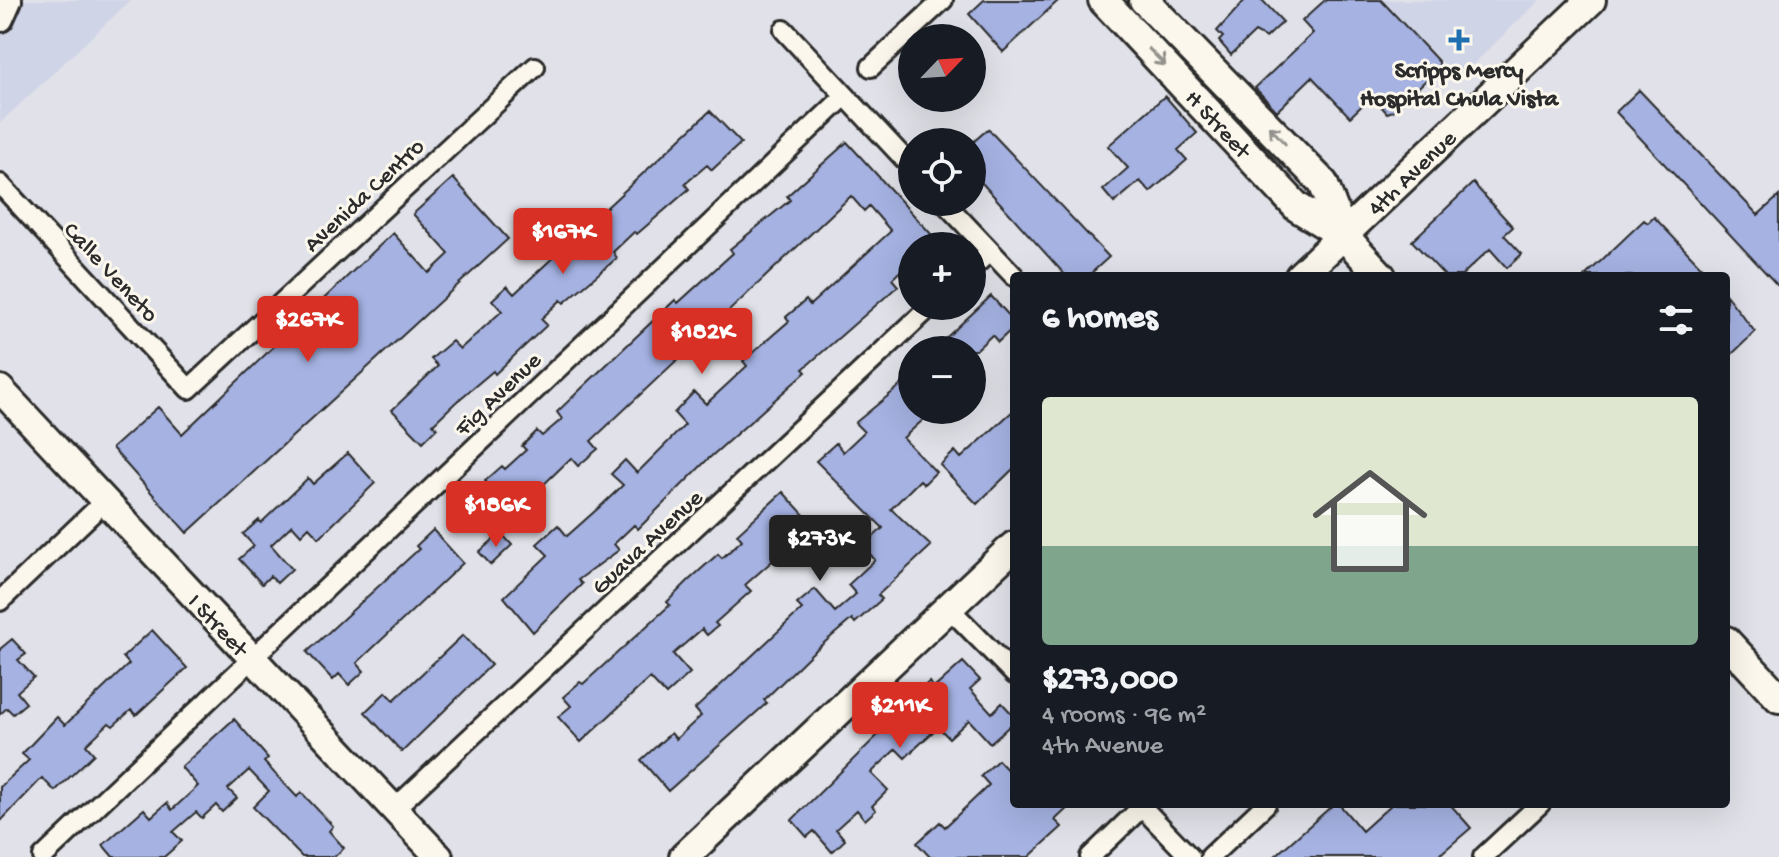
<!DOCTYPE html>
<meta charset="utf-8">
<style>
body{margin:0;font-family:"Gochi Hand",sans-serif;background:#20242c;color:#f1f3f6;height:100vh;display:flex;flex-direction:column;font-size:30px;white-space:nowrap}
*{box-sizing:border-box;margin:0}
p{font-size:26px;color:#9ea1a6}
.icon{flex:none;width:44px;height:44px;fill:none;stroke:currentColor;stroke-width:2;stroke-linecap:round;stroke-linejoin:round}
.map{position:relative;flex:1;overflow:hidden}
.drawer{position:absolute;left:1010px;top:272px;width:720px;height:536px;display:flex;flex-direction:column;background:#171b24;border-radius:8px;box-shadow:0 8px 32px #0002}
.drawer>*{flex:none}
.needle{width:52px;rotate:65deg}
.buttons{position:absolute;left:898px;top:24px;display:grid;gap:16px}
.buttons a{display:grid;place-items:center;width:88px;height:88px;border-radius:50%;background:#171b24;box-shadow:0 8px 32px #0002;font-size:40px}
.price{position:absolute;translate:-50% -68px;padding:0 18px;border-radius:8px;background:#d93025;color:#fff;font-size:26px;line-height:52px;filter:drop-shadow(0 2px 4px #0008)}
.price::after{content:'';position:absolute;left:50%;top:48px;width:24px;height:18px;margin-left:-12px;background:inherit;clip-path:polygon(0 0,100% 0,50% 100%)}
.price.current{background:#222;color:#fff}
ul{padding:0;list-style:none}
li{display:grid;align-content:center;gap:16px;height:424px;padding:0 32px}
li span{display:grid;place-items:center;height:248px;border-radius:8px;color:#555}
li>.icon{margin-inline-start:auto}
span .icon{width:144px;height:144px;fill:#fffc;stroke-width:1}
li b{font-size:34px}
h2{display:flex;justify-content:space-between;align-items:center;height:96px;padding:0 32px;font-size:34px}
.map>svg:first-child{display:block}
.built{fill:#cfd4e7}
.building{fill:#a5b2e2;stroke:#2b2b2b;stroke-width:2}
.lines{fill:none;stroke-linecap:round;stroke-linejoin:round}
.street-casing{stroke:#2b2b2b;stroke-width:24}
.secondary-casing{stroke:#2b2b2b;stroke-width:32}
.primary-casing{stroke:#2b2b2b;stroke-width:34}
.street{stroke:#fbf7ec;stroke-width:18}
.secondary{stroke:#fbf7ec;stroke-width:26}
.primary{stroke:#fbf7ec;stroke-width:28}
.oneway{stroke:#93918c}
.poi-dot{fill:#1f6fb2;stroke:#fbf7ec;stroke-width:3}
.labels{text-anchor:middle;stroke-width:6;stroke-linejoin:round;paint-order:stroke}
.poi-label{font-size:24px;font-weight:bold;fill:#2b2b2b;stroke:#fbf7ec}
.street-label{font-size:24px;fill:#2b2b2b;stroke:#fbf7ec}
</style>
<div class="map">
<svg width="1779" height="857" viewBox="0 0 1779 857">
<rect width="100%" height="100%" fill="#e1e2e9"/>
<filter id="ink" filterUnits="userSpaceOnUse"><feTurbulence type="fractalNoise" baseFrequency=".0125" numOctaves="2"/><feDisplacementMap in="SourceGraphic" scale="16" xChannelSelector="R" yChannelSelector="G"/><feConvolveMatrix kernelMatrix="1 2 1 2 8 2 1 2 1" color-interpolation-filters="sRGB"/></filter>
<g filter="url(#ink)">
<path class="built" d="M0,0H131L0,123Z
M1382,0H1540L1458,79Z"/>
<path class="building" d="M984,0H1059L1003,52L969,14Z
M1245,0H1262L1283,22L1266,38L1255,32L1231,55L1219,41L1223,37L1217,31Z
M1325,0H1381L1439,62V68L1393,111L1387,113L1372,96L1350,117L1312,77L1277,111L1255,88L1313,33L1302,21Z
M1639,90L1758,215L1779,196V287L1616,112Z
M1165,96L1197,133L1178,150L1187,160L1150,192L1140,181L1114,203L1103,190L1128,168L1108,146Z
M710,111L741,143L712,170L707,165L685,184L689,189L637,234L634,232L613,252L617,258L564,303L561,300L541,319L547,325L495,374L493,371L455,403L433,424L437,428L423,442L392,410L438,366L431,359L452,341L460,349L502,311L492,300L507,286L514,294Z
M988,129L1109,257L1088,276H1066L972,172V143Z
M847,142L942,246H912V260L892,279L898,286L803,369L806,372L706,461L638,529L634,525L614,544L619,550L578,580L582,584L533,632L504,597L548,555L537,544L558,525L567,536L603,504L623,485L611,474L625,460L637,473L685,425L674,413L694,392L706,404L747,366L743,361L789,321L786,317L806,300L810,305L891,231L869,206L864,211L851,196L591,441L598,449L578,466L571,458L501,526L478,499L491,487L485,481L502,466L505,469L526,450L522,446L537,431L542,436L562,419L557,412L583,387L675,300L678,303L733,253L730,249L790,200L787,196Z
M453,178L508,239L187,533L112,448L158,407L182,434L393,233L429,273L449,254L413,214Z
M1473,183L1513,227L1504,235L1522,254L1507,268L1490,249L1461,276H1445L1412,241Z
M1654,217L1710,276H1585L1644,220L1648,223Z
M1726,295L1755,332L1726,360Z
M991,296L1014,321V327L998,342L992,335L976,350H933Z
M912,376V410H934L903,438L936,472L924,484L920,480L891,509L931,546L878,595L882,599L855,623L852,619L811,654L764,700L767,703L668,791L641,760L671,733L676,739L701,716L695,709L802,609L797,604L815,589L835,612L856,594L848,585L875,560L863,546L883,528L816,461L836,443L843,452L864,432L855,423Z
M1014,410V468L977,504L940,465L955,451L961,458Z
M348,453L375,483L319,538L309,527L301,535L292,525L271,545L292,569L277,583L270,576L262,584L239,559L254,546L243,534L259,520L261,523L308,478L313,484Z
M783,492L840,554L826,566L804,541L790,554L786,549L745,585L751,591L715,623L718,626L707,635L702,629L673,654L690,673L666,695L650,678L581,742L558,717L571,706L563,697L580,682L583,684L670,605L667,602L688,581L718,554L722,558L742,540L737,534Z
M433,530L463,563L357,663L364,671L349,685L339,674L333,680L307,652L419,549L416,546Z
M501,533L512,545L491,565L479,552Z
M152,630L187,668L136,715L131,710L113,726L109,723L86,745L94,754L55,791L42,778L0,822V787L29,760L22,754L57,717L65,725L129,664L123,657Z
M463,635L491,665L402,752L365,712L386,692L394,700Z
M12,639L26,654L18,660L34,677L17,692L26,703L13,714L7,708L0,714V649Z
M963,662L980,680L970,689L992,713L1002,703L1014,716V722L990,743L969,720L949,738L938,727L905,758L896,749L871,773L888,790L872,806L876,810L865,820L857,810L836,829L845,840L832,852L814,831L807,837L792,820L881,732L877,728L893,714L929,682L934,688Z
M234,719L268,758L264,762L297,797L301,792L333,826L329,831L344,848L334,857H302L253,807L269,791L249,770L228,789L237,798L222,812L216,805L202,818L196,812L173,832L182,841L164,857H113L103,845L144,809L151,817L167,803L172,810L198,786L181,767Z
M998,760L1014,777V804H1072L1055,820L1062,827L1029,857H930L917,843L940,822L945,827L989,785L981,776Z
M1334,804H1339L1362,831L1392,804H1450L1471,828L1437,857H1274Z"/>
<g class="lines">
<defs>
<path id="street" d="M784,30L912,167
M871,67L943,0
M0,184L189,389L535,67
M944,202L1014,276
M972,268L990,251
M0,601L105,501
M949,608L1014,674
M1139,804L1190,857
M394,809L931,306
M43,857L845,96
M1090,857L1142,807
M1210,857L1266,804
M1483,857L1540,804"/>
<path id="secondary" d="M0,18L8,0
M0,389L439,857"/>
<path id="primary" d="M1103,0L1297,207L1344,236L1381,276
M1144,0L1323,183L1344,236
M1300,276L1591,0
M1726,641L1779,698
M684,857L1014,546"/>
</defs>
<use href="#street" class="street-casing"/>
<use href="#secondary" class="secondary-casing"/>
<use href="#primary" class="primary-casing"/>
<use href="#street" class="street"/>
<use href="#secondary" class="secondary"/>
<use href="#primary" class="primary"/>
</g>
<defs><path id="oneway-shaft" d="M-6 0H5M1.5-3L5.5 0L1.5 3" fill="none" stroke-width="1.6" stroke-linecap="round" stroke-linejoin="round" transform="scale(2)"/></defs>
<g class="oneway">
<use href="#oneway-shaft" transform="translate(1157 57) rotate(46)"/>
<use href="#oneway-shaft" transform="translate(1277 135) rotate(-133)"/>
</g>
</g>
<path class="poi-dot" d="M1455 28h8v8h8v8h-8v8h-8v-8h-8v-8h8z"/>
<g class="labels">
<g class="poi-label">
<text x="1459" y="77">Scripps Mercy<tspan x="1459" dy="28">Hospital Chula Vista</tspan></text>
</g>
<g class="street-label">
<text transform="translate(1219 123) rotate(47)" y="8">H Street</text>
<text transform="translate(1411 172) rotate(-44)" y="8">4th Avenue</text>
<text transform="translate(363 194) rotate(-43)" y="8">Avenida Centro</text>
<text transform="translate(112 271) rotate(47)" y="8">Calle Veneto</text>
<text transform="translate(497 393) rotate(-44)" y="8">Fig Avenue</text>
<text transform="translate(646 541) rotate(-43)" y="8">Guava Avenue</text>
<text transform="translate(219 624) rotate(47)" y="8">I Street</text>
</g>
</g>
</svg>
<div class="buttons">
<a><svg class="needle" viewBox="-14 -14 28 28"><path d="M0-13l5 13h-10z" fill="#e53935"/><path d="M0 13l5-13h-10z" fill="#9ea1a6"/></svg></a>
<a><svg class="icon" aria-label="locate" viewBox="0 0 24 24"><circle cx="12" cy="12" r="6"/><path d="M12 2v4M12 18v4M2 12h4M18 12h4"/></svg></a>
<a>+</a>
<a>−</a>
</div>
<b class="price" style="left:563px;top:276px">$167K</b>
<b class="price" style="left:308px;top:364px">$267K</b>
<b class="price" style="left:702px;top:376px">$182K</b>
<b class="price" style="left:496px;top:549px">$186K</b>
<b class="price current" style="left:820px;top:583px">$273K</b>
<b class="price" style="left:900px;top:750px">$211K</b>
<section class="drawer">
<h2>6 homes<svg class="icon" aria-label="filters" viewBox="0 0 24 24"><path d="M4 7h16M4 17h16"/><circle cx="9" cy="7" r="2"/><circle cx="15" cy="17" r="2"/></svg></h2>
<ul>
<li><span style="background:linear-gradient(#dfe7d0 60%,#7fa58c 0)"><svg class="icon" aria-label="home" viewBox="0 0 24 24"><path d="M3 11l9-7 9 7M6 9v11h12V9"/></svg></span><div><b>$273,000</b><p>4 rooms · 96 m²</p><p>4th Avenue</p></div></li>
</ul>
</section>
</div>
